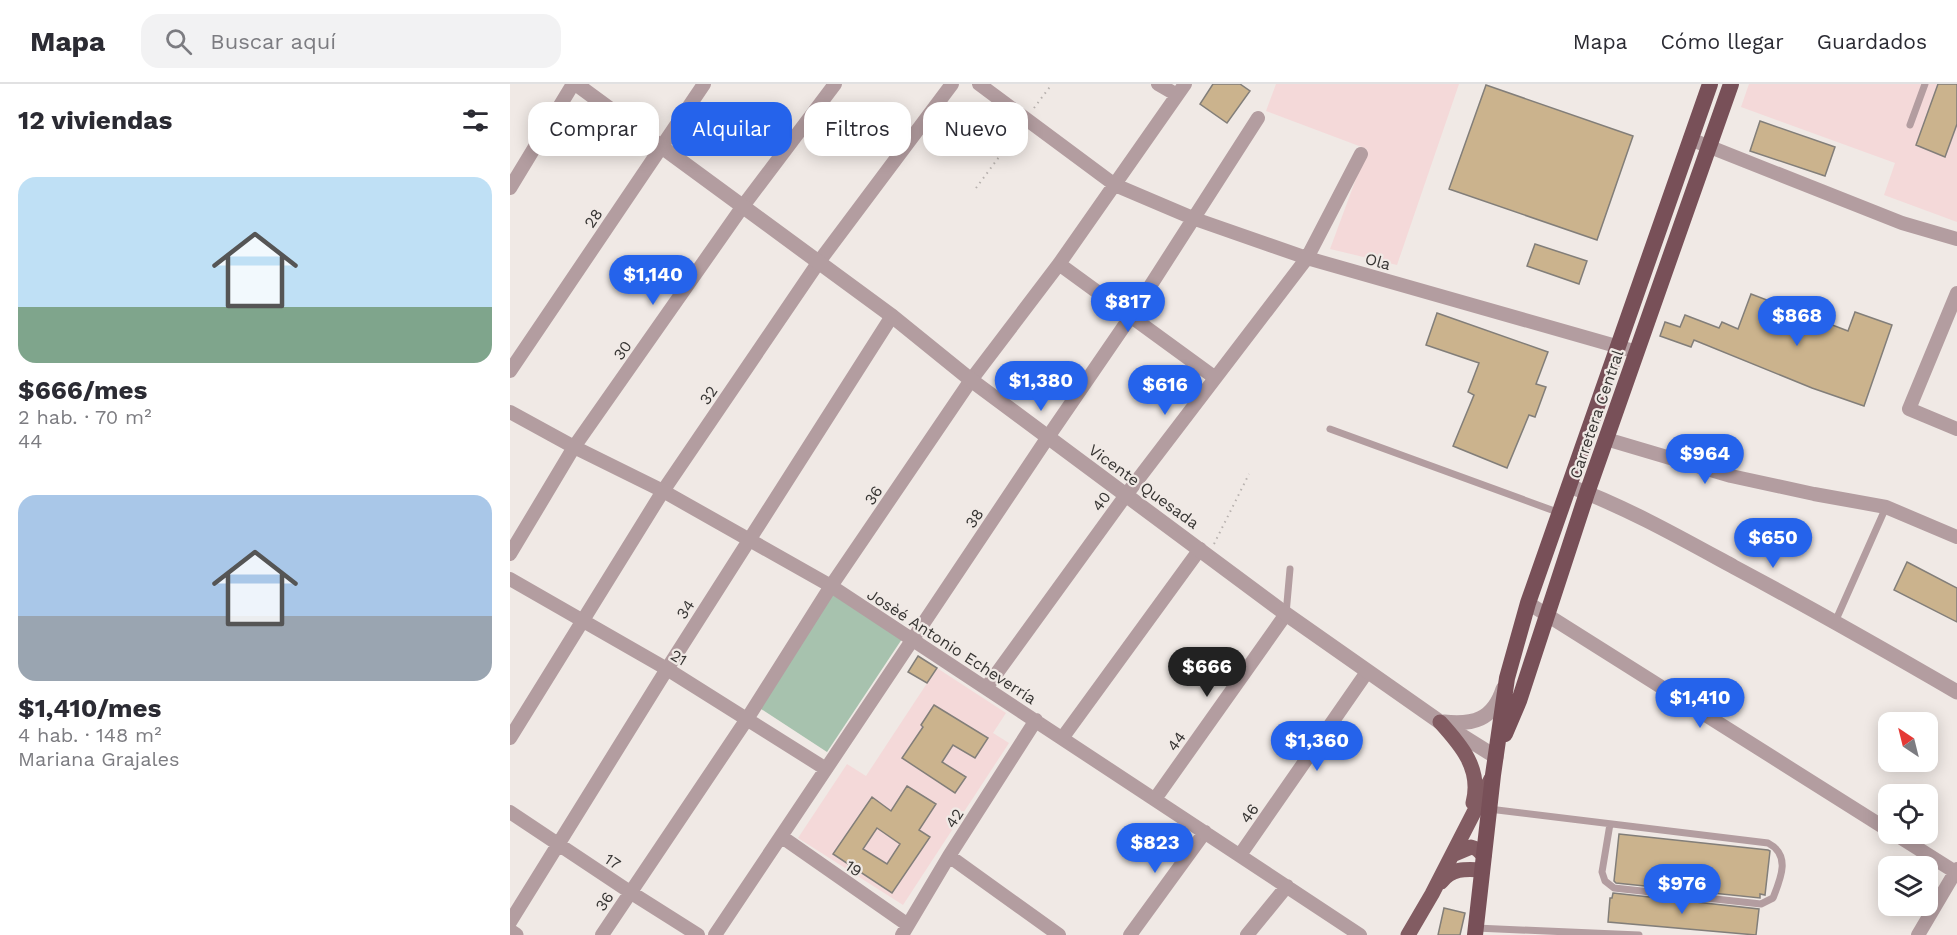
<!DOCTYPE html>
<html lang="es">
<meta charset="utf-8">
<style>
body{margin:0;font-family:"Work Sans",sans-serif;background:#f2f2f3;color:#2b2b33;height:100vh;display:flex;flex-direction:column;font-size:22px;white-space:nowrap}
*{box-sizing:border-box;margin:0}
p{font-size:20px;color:#7c7c81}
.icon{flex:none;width:33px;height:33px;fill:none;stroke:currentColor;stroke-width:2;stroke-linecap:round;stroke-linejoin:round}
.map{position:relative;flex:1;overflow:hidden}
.details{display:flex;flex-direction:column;background:#fff;width:510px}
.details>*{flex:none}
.guide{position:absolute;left:18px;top:18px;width:570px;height:54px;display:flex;gap:12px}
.needle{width:39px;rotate:325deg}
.fabs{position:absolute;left:1368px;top:628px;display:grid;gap:12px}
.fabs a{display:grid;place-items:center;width:60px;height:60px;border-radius:12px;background:#fff;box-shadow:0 3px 15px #0003;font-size:30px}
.price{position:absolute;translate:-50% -51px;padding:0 14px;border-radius:21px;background:#2563eb;color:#fff;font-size:20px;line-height:39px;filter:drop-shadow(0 2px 3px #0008)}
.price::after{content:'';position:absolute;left:50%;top:36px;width:18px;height:14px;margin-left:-9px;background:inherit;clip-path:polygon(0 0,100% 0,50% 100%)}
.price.on{background:#222;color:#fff}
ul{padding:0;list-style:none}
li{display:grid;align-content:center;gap:12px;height:318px;padding:0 18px}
li span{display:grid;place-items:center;height:186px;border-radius:18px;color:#555}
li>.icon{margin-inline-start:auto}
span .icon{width:108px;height:108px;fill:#fffc;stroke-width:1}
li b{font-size:26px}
h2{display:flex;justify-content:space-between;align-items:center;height:72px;padding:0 18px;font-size:26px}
.tag{padding:0 21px;border-radius:18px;background:#fff;box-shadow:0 3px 15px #0003;font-size:21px;line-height:54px}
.tag.on{background:#2563eb;color:#fff}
header{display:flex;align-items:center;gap:36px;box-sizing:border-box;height:84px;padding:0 30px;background:#fff;border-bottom:2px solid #e1e1e2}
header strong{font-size:28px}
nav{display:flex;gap:33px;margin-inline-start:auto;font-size:21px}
.search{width:420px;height:54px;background:#f2f2f3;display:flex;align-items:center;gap:15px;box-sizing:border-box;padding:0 21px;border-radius:18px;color:#7c7c81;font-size:22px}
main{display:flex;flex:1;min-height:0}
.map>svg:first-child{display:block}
.education{fill:#f4d9d9}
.green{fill:#a7c2ae}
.building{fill:#cbb38d;stroke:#827e79;stroke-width:1.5;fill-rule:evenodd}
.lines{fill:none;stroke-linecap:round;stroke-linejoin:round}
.path{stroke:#b7b1ae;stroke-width:2;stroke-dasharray:1.5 4.5;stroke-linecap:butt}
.service{stroke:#b39da0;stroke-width:7}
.minor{stroke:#b39da0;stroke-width:14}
.tertiary{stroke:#b39da0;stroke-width:15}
.primary{stroke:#825c62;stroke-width:15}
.trunk{stroke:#785058;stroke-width:16}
.labels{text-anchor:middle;stroke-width:4.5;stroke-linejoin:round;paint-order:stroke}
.street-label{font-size:16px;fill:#373533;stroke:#f0e9e5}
</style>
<header>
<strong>Mapa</strong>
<div class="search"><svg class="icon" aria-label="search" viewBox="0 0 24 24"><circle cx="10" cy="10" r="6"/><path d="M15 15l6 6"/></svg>Buscar aquí</div>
<nav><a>Mapa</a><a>Cómo llegar</a><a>Guardados</a></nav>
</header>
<main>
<section class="details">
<h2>12 viviendas<svg class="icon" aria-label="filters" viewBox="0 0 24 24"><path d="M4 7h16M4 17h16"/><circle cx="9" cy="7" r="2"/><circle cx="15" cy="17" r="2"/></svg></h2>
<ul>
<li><span style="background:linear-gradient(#bfe0f5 70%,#7fa58c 0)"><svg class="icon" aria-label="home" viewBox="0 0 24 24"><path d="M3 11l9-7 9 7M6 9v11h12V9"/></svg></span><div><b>$666/mes</b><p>2 hab. · 70 m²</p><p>44</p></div></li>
<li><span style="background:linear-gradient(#a9c7e8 65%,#9aa5b1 0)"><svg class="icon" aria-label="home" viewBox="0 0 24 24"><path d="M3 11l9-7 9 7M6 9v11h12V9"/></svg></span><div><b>$1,410/mes</b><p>4 hab. · 148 m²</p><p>Mariana Grajales</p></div></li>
</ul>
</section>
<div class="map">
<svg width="1447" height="851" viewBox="0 0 1447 851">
<rect width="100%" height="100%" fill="#f0e9e5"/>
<path class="education" d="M766,0H949L887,181L820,165L857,65L756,27Z
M1239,0H1447V138L1374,111L1385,79L1231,23Z
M427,584L496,629L483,649L499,659L393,821L288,754L337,680L356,692Z"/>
<path class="green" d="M323,510L392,555L317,668L248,623Z"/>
<path class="building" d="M703,0H730L740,7L717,39L690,20Z
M1428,0H1447V40L1435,73L1406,61Z
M976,1L1123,52L1087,156L939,105Z
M1250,37L1325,63L1315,92L1240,67Z
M1025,160L1077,177L1069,200L1017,182Z
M1241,210L1338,247L1345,228L1382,241L1354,322L1302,304L1184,256L1181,263L1150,252L1155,238L1170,243L1175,231L1209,244L1212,238L1228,245Z
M927,229L1038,268L1026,300L1036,303L1025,333L1019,331L997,384L943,362L964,311L958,308L969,279L916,261Z
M1397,478L1447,504V538L1384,506Z
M408,572L427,584L417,599L398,588Z
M424,621L478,654L465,674L443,661L432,678L456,693L445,709L392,674L413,643L411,641Z
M397,702L426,720L409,746L420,753L382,809L323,770L362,713L381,727ZM367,744L390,760L377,780L353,765Z
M1109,750L1258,766L1260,767L1255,811L1250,810V814L1106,799L1104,797Z
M1103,809L1249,825L1246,851L1098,838L1100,814H1102Z
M934,824L955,829L950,851H928Z"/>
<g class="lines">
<path class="path" d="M524,24L542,0
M466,104L509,46
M704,460L739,390"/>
<path class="service" d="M1400,41L1415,0
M820,345L1050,429
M776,530L780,485
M1325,538L1376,423
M979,725L1258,759C1281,771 1271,794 1263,814L1251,820L1104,804L1095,797L1092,788L1100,740
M966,844L1129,851"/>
<path class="minor" d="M469,0L605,101L685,135L797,174L1127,268
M648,0L667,11
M1180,55L1392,139L1447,155
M0,104L63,0
M549,180L704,293
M1447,209L1399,325L1447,345
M0,287L194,0
M0,328L64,363L153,407L321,502L850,851
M1096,355L1221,392L1304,410L1376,423L1447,453
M0,470L64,363L233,122L325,0
M0,495L157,585L316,685
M1018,519L1378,746
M476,604L616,411L797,174L851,70
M553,653L690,465
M0,654L153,407L308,179L442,0
M645,715L776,530
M0,728L120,808L188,851
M1385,750L1447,789
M272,753L398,841
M730,771L857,588
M439,772L549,851
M0,838L157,585L382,232
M92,851L237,635L321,502L461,296L549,180L675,0
M205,851L538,353L621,232L748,34
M392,851L439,772L526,636
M620,851L695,748
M737,851L777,802
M1408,851L1447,785"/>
<path class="tertiary" d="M66,0L382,232L461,296L776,530L930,638L986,673
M1059,402C1116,423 1171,454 1224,483C1299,523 1373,565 1447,608
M934,638C963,641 983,636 993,605
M0,847L6,851"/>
<path class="primary" d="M930,638C951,661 972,685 963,719
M942,771L961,763L967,765L974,772
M931,798C942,784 955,785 972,786
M898,851L922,810L981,695"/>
<path class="trunk" d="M995,650L1009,617L1077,409L1221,0
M965,851L983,691L997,594L1018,519L1200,0"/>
</g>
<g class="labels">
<g class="street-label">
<text transform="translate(83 134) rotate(-56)" y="6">28</text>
<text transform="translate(868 177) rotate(16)" y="6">Ola</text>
<text transform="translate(112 266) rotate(-55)" y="6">30</text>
<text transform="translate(198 311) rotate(-56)" y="6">32</text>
<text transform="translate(1086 330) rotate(-71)" y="6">Carretera Central</text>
<text transform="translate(634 402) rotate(36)" y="6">Vicente Quesada</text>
<text transform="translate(363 411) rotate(-56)" y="6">36</text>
<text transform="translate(591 417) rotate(-54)" y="6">40</text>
<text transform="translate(464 434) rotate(-56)" y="6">38</text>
<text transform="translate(175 525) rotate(-57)" y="6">34</text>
<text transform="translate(442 562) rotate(33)" y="6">Josèé Antonio Echeverría</text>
<text transform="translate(169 573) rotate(31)" y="6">21</text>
<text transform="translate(666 657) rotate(-55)" y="6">44</text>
<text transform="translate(739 729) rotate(-55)" y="6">46</text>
<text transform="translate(444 734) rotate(-57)" y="6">42</text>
<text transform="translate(103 777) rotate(34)" y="6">17</text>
<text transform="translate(344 784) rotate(35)" y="6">19</text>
<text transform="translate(94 817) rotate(-57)" y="6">36</text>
</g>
</g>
</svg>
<div class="fabs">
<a><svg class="needle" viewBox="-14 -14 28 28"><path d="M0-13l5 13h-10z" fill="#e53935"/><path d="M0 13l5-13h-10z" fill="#7c7c81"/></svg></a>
<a><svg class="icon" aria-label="locate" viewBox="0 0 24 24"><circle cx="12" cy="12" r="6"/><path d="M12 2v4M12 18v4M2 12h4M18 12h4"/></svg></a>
<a><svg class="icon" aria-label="layers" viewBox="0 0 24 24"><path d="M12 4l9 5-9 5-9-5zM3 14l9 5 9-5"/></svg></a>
</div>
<b class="price" style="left:143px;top:222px">$1,140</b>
<b class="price" style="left:618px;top:249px">$817</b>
<b class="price" style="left:1287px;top:263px">$868</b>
<b class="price" style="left:531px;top:328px">$1,380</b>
<b class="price" style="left:655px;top:332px">$616</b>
<b class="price" style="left:1195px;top:401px">$964</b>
<b class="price" style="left:1263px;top:485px">$650</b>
<b class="price on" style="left:697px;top:614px">$666</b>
<b class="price" style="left:1190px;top:645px">$1,410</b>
<b class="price" style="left:807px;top:688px">$1,360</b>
<b class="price" style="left:645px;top:790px">$823</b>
<b class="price" style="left:1172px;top:831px">$976</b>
<div class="guide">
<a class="tag">Comprar</a>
<a class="tag on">Alquilar</a>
<a class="tag">Filtros</a>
<a class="tag">Nuevo</a>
</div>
</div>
</main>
